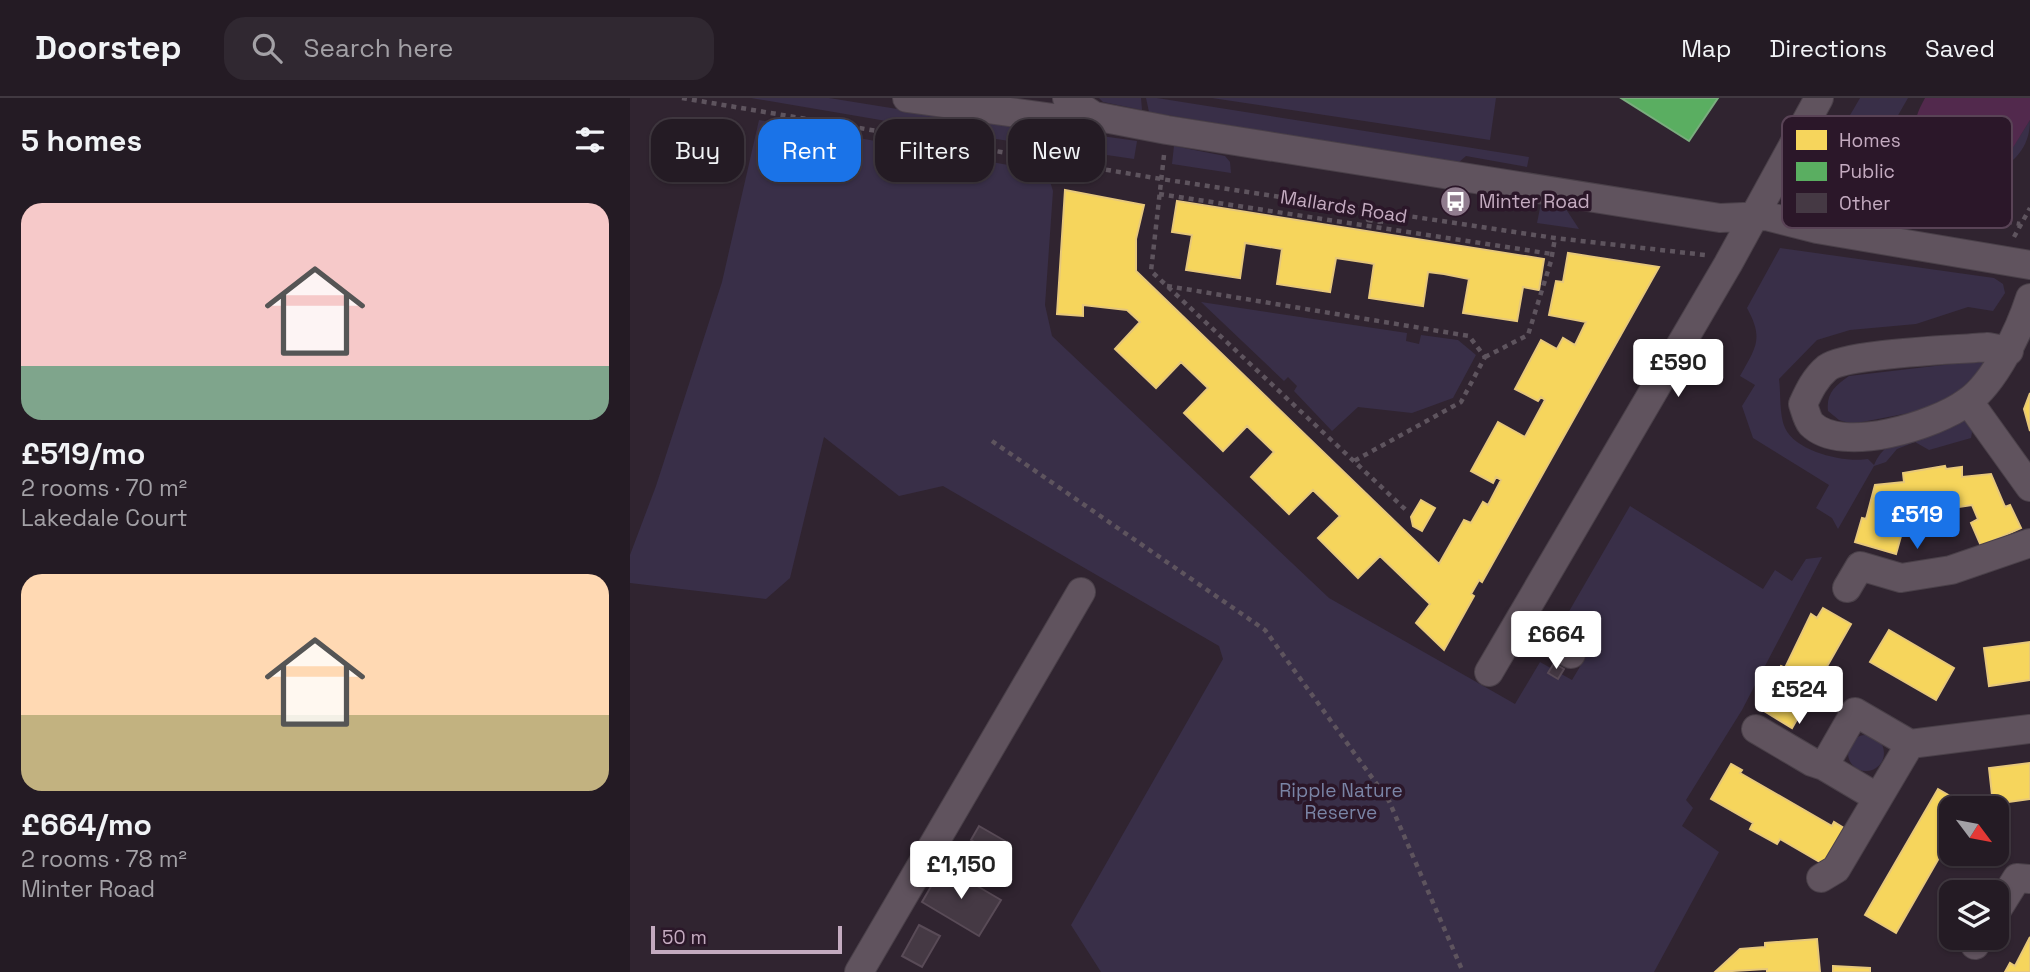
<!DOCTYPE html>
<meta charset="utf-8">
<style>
body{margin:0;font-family:"Space Grotesk",sans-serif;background:#302831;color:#f1f3f6;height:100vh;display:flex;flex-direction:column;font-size:26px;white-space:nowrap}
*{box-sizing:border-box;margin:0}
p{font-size:23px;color:#a3a1a6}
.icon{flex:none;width:38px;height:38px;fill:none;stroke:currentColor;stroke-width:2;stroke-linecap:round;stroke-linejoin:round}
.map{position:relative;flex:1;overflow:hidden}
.drawer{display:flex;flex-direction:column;background:#241b24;width:630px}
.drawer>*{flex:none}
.guide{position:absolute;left:21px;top:21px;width:665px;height:63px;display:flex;gap:14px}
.needle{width:46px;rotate:122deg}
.buttons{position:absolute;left:1309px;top:698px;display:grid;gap:14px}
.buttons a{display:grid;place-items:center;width:70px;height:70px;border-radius:14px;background:#241b24;box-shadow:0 2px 5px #0004,0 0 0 2px #413941;font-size:35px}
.scale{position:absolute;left:21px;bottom:18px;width:191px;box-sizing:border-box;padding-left:7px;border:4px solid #c4abc0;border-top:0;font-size:19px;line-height:24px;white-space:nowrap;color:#c4abc0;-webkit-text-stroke:5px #2b1729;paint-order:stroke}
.price{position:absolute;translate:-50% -60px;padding:0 16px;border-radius:7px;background:#fff;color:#222;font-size:23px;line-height:46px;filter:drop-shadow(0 2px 4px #0008)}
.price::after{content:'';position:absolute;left:50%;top:42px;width:21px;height:16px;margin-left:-10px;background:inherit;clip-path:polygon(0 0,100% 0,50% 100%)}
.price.current{background:#1a73e8;color:#fff}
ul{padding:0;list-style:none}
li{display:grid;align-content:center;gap:14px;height:371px;padding:0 21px}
li span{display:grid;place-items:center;height:217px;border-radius:21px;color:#555}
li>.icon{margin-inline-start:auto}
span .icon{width:126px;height:126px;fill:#fffc;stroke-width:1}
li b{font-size:30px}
h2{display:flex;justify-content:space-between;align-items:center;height:84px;padding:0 21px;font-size:30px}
.pill{padding:0 24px;border-radius:21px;background:#241b24;box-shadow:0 2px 5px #0004,0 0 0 2px #413941;font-size:24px;line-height:63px}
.pill.current{background:#1a73e8;color:#fff}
header{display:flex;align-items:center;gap:42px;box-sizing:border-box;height:98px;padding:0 35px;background:#241b24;border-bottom:2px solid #413941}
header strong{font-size:33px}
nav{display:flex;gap:38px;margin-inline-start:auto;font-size:24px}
.search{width:490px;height:63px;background:#302831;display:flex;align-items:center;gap:18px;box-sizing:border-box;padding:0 24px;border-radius:21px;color:#a3a1a6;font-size:26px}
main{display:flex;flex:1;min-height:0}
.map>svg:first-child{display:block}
.green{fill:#392f48}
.water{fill:#52294d}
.homes{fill:#f6d55c;stroke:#e7c87a;stroke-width:2}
.public{fill:#5aae61;stroke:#7aad7e;stroke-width:2}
.building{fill:#453944;stroke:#594b57;stroke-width:2}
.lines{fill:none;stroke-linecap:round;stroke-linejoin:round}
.minor-casing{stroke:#4a4049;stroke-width:30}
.path{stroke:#5e545e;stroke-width:4.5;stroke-dasharray:5 5;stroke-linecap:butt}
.minor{stroke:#60535e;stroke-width:28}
.labels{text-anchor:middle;stroke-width:7;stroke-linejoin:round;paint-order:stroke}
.poi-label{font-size:19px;fill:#c4abc0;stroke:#2b1729;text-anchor:start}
.street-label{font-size:19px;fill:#c4abc0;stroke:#2b1729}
.park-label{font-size:19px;fill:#7a84a5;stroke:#2b1729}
.key{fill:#2b1729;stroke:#594356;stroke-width:2}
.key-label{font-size:19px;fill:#c4abc0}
</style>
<header>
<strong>Doorstep</strong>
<div class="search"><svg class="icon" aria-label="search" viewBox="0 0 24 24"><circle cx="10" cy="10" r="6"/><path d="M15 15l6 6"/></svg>Search here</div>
<nav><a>Map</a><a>Directions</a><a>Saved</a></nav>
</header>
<main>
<section class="drawer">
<h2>5 homes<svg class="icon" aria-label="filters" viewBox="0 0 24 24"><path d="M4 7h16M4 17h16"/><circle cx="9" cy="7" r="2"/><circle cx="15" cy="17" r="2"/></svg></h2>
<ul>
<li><span style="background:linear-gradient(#f6c9c9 75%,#7fa58c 0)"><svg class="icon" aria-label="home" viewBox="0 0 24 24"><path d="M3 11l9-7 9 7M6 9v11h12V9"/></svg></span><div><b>£519/mo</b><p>2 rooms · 70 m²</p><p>Lakedale Court</p></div></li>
<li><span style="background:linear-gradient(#ffd9b3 65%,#c2b280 0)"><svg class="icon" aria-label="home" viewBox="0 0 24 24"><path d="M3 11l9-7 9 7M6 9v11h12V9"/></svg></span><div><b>£664/mo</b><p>2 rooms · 78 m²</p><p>Minter Road</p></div></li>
</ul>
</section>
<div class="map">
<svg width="1400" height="874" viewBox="0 0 1400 874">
<rect width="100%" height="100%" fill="#302430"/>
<path class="green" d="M121,0H199L311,18L309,32Z
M469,0H511L512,12L473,4Z
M516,0H527L899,59L897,69L836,58L828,65L519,14Z
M582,0H866L860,42Z
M1230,0H1278L1229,85L1302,117C1272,126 1215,114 1186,100C1186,65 1213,31 1230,0Z
M335,19L507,43L504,61L332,36Z
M129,22L417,74L423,93L415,207L422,238L699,500L885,606L910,564L942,582L966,542L934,522L1000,408L1133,491L1145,472L1162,483L1176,461L1192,459L1112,612L1056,702L1063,710L1052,728L1089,754L1024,874H471L441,827L593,561L589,548L313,388L269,398L194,339L160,480L136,501L0,485V457L26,388L92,184Z
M1400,22C1400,51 1383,66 1359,77L1342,70L1376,60Z
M544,48L595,58L600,64L601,75L542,66Z
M911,105L934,108L949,131L907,125Z
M1150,150L1364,180L1373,186L1375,195L1363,213L1338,209L1286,226L1220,232L1187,242L1149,281C1151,295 1149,317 1155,330C1166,354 1215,365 1238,361L1244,367C1257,335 1303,328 1333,317L1343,328L1341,340L1299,352L1285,344L1267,351L1256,364L1244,368L1208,431L1202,420L1186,410L1199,387L1123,340L1112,308L1125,287L1110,278C1126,249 1134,241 1117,210Z
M571,204L777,235L776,243L789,246L791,237L828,242L846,257L823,300L782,315L728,309L702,333L664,293L667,288L658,279L654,283Z
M1339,264H1359L1325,296L1289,313L1222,326L1209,322L1198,313C1196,295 1205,288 1219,278Z
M1218 655a18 18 0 1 1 36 0a18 18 0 1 1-36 0Z"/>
<path class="water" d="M1295,0H1400V22L1376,61L1342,70L1294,52C1282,30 1283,22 1295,0Z"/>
<path class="homes" d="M435,92L514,107L506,141V173L809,466L834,422L841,425L853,404L858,407L871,382L866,379L863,385L841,373L868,324L895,339L915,302L911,299L908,303L885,291L911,242L927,251L933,240L945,247L956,224L919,217L926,183L933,184L938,155L1029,169L852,484L849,482L841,496L844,498L814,552L786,525L800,506L750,458L728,480L688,440L710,418L683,392L659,416L621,379L644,354L617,328L593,353L554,315L578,290L551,264L526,290L485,251L510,224L497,212L453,207V218L427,216Z
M547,103L914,161L909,192L893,189L887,223L833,215L839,181L814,176L798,174L793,208L739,200L744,166L739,165L706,160L700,194L647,186L652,151L615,145L610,180L556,172L562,137L542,134Z
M1400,295V333L1394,311Z
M1315,368L1316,371L1332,369V379L1361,376L1375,409L1380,407L1391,430L1351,448L1341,425L1348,421L1342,407L1289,415L1267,414L1264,429L1273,431L1266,456L1225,444L1232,420L1236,421L1245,387L1274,384L1273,375Z
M791,402L805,410L792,433L783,428L781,419Z
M1193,510L1221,526L1162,630L1134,613L1140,602L1134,599L1151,568L1155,570L1181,516L1187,520Z
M1259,532L1324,570L1306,602L1240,564Z
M1400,544V582L1359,588L1354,550Z
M1400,665V701L1363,706L1359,670Z
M1101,666L1112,672L1110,675L1202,728L1204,724L1214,730L1193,766L1150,741L1147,746L1120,731L1123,725L1081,701Z
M1308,691L1339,709L1321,710V739L1266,835L1235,817Z
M1400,839V874H1375L1380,865L1385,868Z
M1187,841L1190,874H1137V871L1085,874L1110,851L1135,849V845Z
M1203,868L1240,870V874H1203Z"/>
<path class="public" d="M991,0H1088L1059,43Z"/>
<path class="building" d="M924,565L934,571L928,581L918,575Z
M349,728L375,743L366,757L341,742Z
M313,768L371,802L349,838L292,804Z
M289,827L310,838L292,869L272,858Z"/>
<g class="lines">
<defs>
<path id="minor" d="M277,0L438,22L464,18
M437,0L464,18L537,32L1090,120L1136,118L1187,131L1400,167
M1379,253L1358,249C1327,252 1217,255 1197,270C1185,280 1179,293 1173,306C1175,312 1177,321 1181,326C1212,357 1306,327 1337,304C1365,285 1390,231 1400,200
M1339,304L1400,389
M1217,490L1230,468L1271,480L1321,472L1400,445
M889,525L941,556
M859,574L1098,166L1189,0
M1126,631L1182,664L1194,668
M1280,646L1248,700L1194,668L1225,614L1280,646L1400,631
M1191,780L1206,771L1248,700
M1367,812L1387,780L1400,781
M1345,847L1349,840
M229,874L451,494"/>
</defs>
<use href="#minor" class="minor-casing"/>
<path class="path" d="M52,0L531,81L925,140L1075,157
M319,46L321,29
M534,57L521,173L777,413
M529,96L922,156
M1308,111L1390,126
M740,112L738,122L751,124L750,130
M1384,139L1400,110
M537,188L839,238L855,259L831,304L724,363
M855,259L898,237L921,163L925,140
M362,343L635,532L759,703L833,874"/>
<use href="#minor" class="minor"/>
</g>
<defs>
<symbol id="bus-disc" viewBox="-11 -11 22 22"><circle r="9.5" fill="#907c8e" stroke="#2b1729"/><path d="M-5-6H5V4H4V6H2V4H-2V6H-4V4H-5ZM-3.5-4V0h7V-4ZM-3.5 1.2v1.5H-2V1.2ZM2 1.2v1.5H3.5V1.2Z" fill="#fff"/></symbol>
</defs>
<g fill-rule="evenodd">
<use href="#bus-disc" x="808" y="86" width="35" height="35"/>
</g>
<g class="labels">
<g class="poi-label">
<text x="849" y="110">Minter Road</text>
</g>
<g class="street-label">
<text transform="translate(714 108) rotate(9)" y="7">Mallards Road</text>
</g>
<g class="park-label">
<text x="711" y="699">Ripple Nature<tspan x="711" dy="22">Reserve</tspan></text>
</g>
</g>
<rect x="1152" y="18" width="230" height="112" rx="10" class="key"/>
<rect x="1166" y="32" width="31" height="20" fill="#f6d55c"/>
<rect x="1166" y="64" width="31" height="19" fill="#5aae61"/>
<rect x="1166" y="95" width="31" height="20" fill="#453944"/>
<g class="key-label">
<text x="1209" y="49">Homes</text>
<text x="1209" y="80">Public</text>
<text x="1209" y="112">Other</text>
</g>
</svg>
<div class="buttons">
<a><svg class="needle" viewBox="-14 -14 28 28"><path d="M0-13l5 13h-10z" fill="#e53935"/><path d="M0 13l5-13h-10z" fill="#a3a1a6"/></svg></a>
<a><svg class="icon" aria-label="layers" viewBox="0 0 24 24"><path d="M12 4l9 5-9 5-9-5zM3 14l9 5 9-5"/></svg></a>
</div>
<div class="scale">50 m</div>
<b class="price" style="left:1048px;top:301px">£590</b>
<b class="price current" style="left:1287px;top:453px">£519</b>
<b class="price" style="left:926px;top:573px">£664</b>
<b class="price" style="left:1169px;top:628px">£524</b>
<b class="price" style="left:331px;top:803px">£1,150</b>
<div class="guide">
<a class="pill">Buy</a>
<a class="pill current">Rent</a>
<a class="pill">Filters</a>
<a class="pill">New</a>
</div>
</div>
</main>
